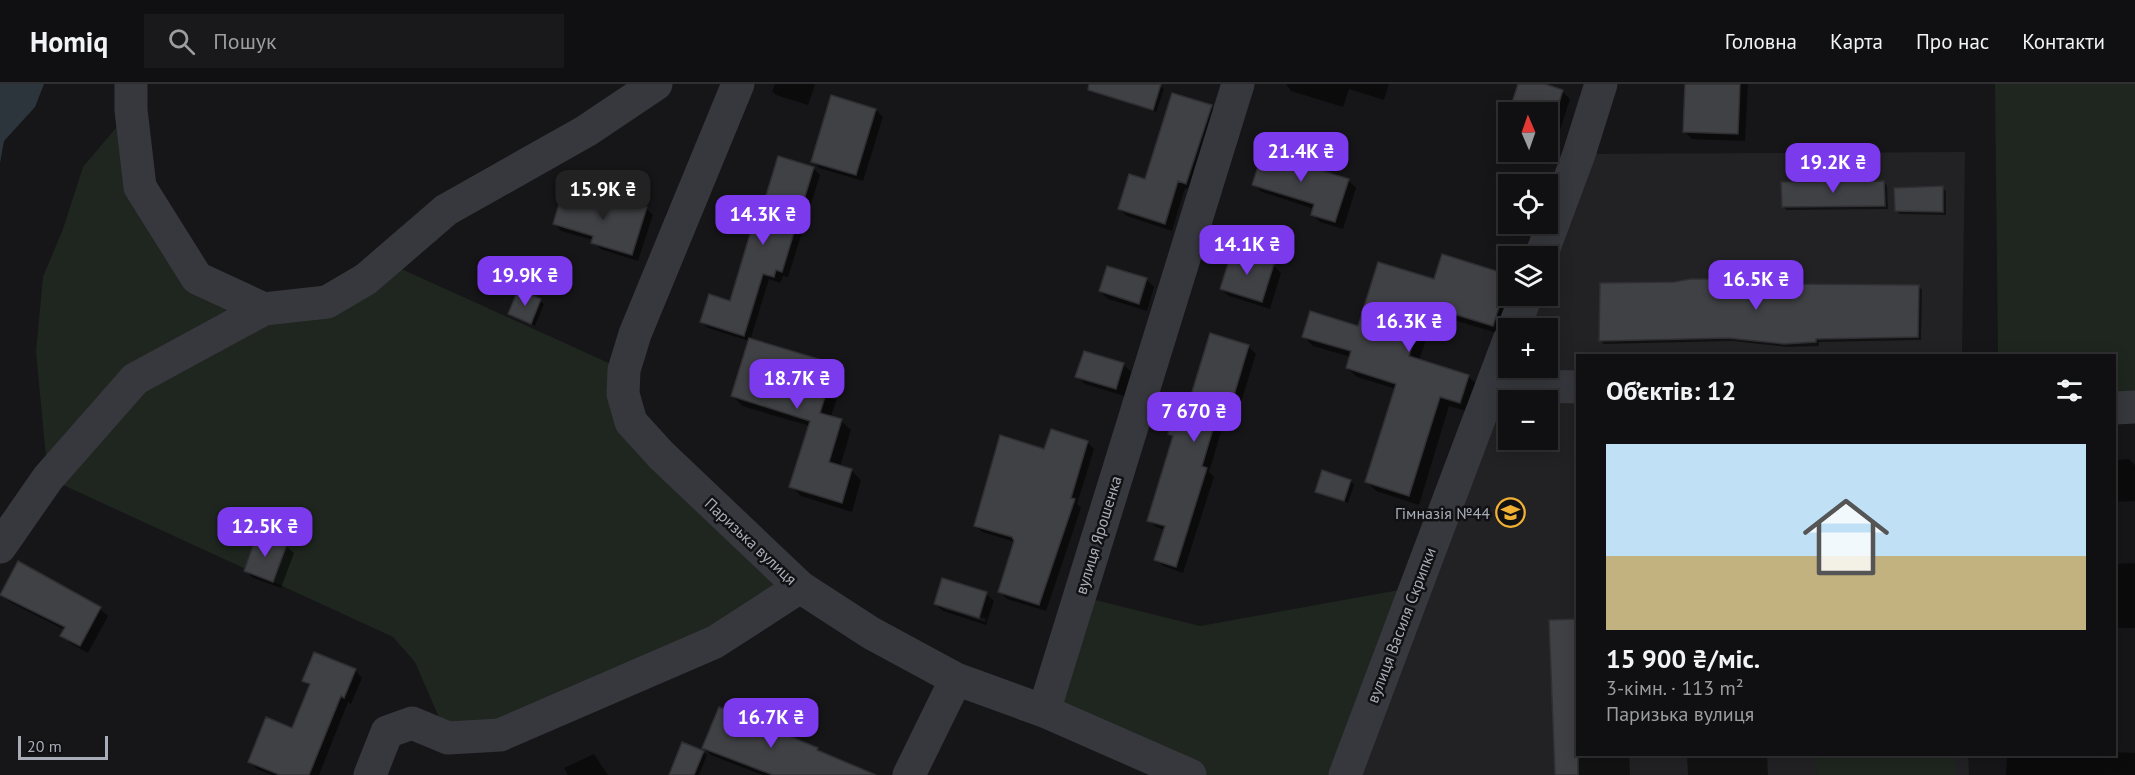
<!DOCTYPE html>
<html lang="uk">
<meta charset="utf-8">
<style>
body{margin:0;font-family:"PT Sans",sans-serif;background:#19191b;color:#f1f3f6;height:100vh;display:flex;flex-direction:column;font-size:22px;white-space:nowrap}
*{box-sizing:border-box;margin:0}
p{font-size:20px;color:#9c9d9f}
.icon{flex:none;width:33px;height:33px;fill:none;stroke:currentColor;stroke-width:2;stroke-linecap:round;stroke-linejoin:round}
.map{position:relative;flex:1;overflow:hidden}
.details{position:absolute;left:1576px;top:270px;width:540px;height:402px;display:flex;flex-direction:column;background:#101012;border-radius:0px;box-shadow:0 3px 15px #0003,0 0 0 2px #303032}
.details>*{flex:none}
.needle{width:39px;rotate:358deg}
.tools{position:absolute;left:1498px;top:18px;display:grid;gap:12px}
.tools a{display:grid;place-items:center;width:60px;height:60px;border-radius:0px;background:#101012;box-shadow:0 3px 15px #0003,0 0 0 2px #303032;font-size:30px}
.scale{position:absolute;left:18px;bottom:15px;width:90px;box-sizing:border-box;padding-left:6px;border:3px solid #a8adb8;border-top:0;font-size:16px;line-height:21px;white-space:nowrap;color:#a8adb8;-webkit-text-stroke:4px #111113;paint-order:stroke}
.price{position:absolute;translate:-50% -51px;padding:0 14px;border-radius:12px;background:#7c3aed;color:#fff;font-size:20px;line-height:39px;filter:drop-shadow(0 2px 3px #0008)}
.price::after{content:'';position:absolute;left:50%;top:36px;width:18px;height:14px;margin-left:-9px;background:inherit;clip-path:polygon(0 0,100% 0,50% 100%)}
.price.active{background:#222;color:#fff}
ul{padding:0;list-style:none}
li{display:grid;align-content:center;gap:12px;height:318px;padding:0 30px}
li span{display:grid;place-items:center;height:186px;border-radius:0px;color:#555}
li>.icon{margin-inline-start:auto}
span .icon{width:108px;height:108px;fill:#fffc;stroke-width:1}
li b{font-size:26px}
h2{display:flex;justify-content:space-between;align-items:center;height:72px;padding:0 30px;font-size:26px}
header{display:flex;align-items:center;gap:36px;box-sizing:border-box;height:84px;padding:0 30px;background:#101012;border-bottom:2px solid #303032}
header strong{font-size:28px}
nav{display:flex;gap:33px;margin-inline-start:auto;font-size:21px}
.search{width:420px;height:54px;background:#19191b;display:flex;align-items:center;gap:15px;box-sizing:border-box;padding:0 21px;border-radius:0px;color:#9c9d9f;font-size:22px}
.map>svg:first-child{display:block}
.built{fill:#222225;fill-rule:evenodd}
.green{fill:#1e261f}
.water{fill:#2c353c}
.shadow{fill:#0007;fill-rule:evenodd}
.building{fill:#404145;stroke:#303034;stroke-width:1.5}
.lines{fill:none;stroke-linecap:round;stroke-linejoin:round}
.minor{stroke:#37383d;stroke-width:33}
.labels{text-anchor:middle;stroke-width:5;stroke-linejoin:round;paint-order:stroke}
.poi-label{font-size:16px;fill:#a8adb8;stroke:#111113;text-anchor:end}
.street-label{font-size:16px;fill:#a8adb8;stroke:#111113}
</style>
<header>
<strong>Homiq</strong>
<div class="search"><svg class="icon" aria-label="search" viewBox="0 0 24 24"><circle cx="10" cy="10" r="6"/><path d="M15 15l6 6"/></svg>Пошук</div>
<nav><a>Головна</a><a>Карта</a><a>Про нас</a><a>Контакти</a></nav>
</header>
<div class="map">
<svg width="2135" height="691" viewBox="0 0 2135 691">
<rect width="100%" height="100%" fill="#161618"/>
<path class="built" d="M1965,68L1962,271L1578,272V670L1968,671L1969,691H1345L1509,284H1548V244H1514L1526,212H1548V172L1579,70ZM1509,316H1548V356H1509Z"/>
<path class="green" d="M1995,0H2135V323L2115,324V272L1998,271Z
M131,26L140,103L197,194L264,225L386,178L624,286L623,310L800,503L715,558L448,654L415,578L393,553L48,394L36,268L43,193L63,145L83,83Z
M1416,503L1345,691H1190L1044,627L1079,512L1200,542Z
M1816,671H1955L1956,691H1817Z"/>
<path class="water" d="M0,0H44L35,23L4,57L0,79Z"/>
<path class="shadow" d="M775,0H814L815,1L808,21L776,11L772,8Z
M1131,0H1157L1164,5L1156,28L1126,16Z
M1286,0H1389L1384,16L1349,5L1343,23L1291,7Z
M1520,0H1540L1562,7L1570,15L1554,64L1548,62V28H1511Z
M1686,0H1748L1745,57L1692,55L1684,47Z
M832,13L876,26L883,33L863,97L819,84L813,77Z
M1211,22L1219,30L1194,107L1185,104L1172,147L1127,132L1119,125Z
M779,74L814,85L820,91L788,193L783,192L780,199L769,195L750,257L834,282L844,292L831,333L841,337L851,346L840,383L852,387L861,396L852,428L801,412L791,402L810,342L742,322L733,312L749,257L708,244L702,238L731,219Z
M1305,78L1312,85L1348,96L1356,104L1343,145L1320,138L1312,130L1314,125L1262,108L1254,101Z
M1884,98L1887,102L1888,125L1787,126L1783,123Z
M1942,104L1946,107V131L1900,130L1896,126Z
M603,124H646L653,131L638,177L600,165L593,156L561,147L555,140Z
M1273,181L1281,189L1270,225L1229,212L1221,205Z
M1508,192L1509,212L1503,251L1434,230L1419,277L1468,292L1477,301L1469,328L1449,322L1419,421L1376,407L1367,398L1396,305L1357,293L1347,284L1351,273L1313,262L1303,252L1359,244L1435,197Z
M1146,195L1154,203L1147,227L1108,215L1100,207Z
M1725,197L1760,202H1918L1922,206L1921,256L1819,258V262L1788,263L1733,257L1604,260L1601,257Z
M540,217L544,220L535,242L509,230Z
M1211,251L1249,263L1256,270L1236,334L1226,331L1209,388L1214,393L1183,489L1163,482L1156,475L1165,446L1156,443L1149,436L1174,354L1170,350L1189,322Z
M1123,280L1131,288L1124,312L1085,300L1077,292Z
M1087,358L1094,365L1077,420L1081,424L1046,527L1007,515L1000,508L1015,458L982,448L975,441L1045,367Z
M2129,375L2135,381V417L2115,418V376Z
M1351,397L1354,401L1348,419L1317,407Z
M286,462L294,469L281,504L253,494L245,486Z
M2135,479V544H2115V480Z
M986,510L994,517L986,541L943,527L935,520ZM942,521L986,535L985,538L942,524Z
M2,511L100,525L108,532L88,569L70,559L62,551L65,546L10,518Z
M1578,536V670H1629L1630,691H1556Z
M355,586L362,594L351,620L348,618L319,691H272L257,685L250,678L293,645L310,603L304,597Z
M704,664L814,691H762L711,671Z
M703,668L707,671L699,691H671Z
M2115,668L2135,669V691H2006L2007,670H2115Z
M594,670L608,691H568L564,684Z
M1687,670H1767L1768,691H1688Z"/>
<path class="building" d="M1089,0H1161L1153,26L1088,6Z
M1518,0H1545L1563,6L1548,54V28H1509Z
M1685,0H1740L1738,50L1683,48Z
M1172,9L1212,21L1186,100L1178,97L1165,140L1118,125L1129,90L1145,95Z
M831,11L876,25L856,91L811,78Z
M1264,64L1306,77L1304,81L1349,95L1335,138L1311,131L1314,120L1252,101Z
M778,72L814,83L782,188L776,186L774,193L763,190L744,252L700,238L709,210L730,217L758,123L762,125Z
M1884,97L1885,122L1782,123L1781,98Z
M1943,102V128L1895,127L1894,104Z
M562,110L602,122L606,110L647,123L632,171L591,159L593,152L553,140Z
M1232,167L1274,180L1262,218L1220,205Z
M1442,170L1509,191L1493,242L1424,221L1409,272L1469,291L1460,319L1440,313L1409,412L1365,398L1396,300L1346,284L1351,267L1302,253L1310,227L1358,242L1378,178L1434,195Z
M1107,182L1147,194L1139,220L1099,207Z
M1691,195H1725V197L1760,200L1919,201L1918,253L1816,255V258L1784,260L1728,254L1599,257L1600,199L1674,198Z
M518,206L541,215L531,240L508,230Z
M1210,249L1249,261L1229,328L1219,325L1202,382L1207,384L1176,483L1154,476L1165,442L1147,437L1173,352L1168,350L1178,318L1188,321Z
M749,254L835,280L820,329L842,335L829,378L852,385L842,419L789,403L810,337L731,312Z
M1084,267L1124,279L1116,305L1075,293Z
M1051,345L1088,357L1071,414L1075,415L1039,521L998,508L1014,457L1012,453L974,442L1000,351L1044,365Z
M1322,386L1351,396L1344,417L1315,408Z
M257,450L287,460L273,498L244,487Z
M18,477L101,523L80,562L60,552L65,543L0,511Z
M942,494L987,508L979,534L934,520Z
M1578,535V691H1555L1549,536Z
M314,568L356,585L344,614L341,612L309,691H280L248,678L266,633L292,644L310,600L302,597Z
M719,623L818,664L817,666L876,691H773L702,664Z
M682,658L704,667L694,691H669Z"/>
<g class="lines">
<path class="minor" d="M131,0V26L140,103L197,194L264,225L327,218L366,195L446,126L586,47L656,0
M738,0L635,250L624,286L623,310L631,338L661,371L800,503L871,549L956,595L1044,627L1190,691
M1541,172L1579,70L1601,0
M1514,244L1526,212
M1492,301L1578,303
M2115,324L2135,323
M0,463L48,394L135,295L264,225
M1044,627L1238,0
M370,691L387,648L412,639L448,654L500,651L715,558L800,503
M909,691L956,595
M1345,691L1509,256"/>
</g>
<defs>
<symbol id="school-ring" viewBox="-11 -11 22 22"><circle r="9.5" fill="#111113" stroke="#f2b134" stroke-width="1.5"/><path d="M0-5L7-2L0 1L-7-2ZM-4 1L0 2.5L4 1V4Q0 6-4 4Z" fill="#f2b134"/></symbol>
</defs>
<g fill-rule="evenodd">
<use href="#school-ring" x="1494" y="412" width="33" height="33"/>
</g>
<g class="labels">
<g class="poi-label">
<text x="1490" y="435">Гімназія №44</text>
</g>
<g class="street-label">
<text transform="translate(1098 451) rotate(-73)" y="6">вулиця Ярошенка</text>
<text transform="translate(751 457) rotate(43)" y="6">Паризька вулиця</text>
<text transform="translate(1401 541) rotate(-69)" y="6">вулиця Василя Скрипки</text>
</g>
</g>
</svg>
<div class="tools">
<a><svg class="needle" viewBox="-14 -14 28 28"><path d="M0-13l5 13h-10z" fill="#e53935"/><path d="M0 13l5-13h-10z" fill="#9c9d9f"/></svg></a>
<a><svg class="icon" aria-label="locate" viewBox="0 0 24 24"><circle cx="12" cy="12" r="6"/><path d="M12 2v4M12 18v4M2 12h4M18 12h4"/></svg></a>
<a><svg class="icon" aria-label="layers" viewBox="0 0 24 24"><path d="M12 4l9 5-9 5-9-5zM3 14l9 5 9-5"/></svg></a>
<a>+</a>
<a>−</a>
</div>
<div class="scale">20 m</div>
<b class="price" style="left:1301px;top:99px">21.4K ₴</b>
<b class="price" style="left:1833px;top:110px">19.2K ₴</b>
<b class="price active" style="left:603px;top:137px">15.9K ₴</b>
<b class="price" style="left:763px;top:162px">14.3K ₴</b>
<b class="price" style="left:1247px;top:192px">14.1K ₴</b>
<b class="price" style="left:525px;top:223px">19.9K ₴</b>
<b class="price" style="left:1756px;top:227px">16.5K ₴</b>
<b class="price" style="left:1409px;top:269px">16.3K ₴</b>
<b class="price" style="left:797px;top:326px">18.7K ₴</b>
<b class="price" style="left:1194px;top:359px">7 670 ₴</b>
<b class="price" style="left:265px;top:474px">12.5K ₴</b>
<b class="price" style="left:771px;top:665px">16.7K ₴</b>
<section class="details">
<h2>Об’єктів: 12<svg class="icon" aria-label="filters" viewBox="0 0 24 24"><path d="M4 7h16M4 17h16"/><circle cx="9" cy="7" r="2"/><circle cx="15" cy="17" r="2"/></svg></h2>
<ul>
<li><span style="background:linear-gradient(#bfe0f5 60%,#c2b280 0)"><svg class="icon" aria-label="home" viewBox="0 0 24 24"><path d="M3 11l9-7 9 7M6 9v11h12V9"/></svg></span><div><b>15 900 ₴/міс.</b><p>3-кімн. · 113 m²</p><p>Паризька вулиця</p></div></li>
</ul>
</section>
</div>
